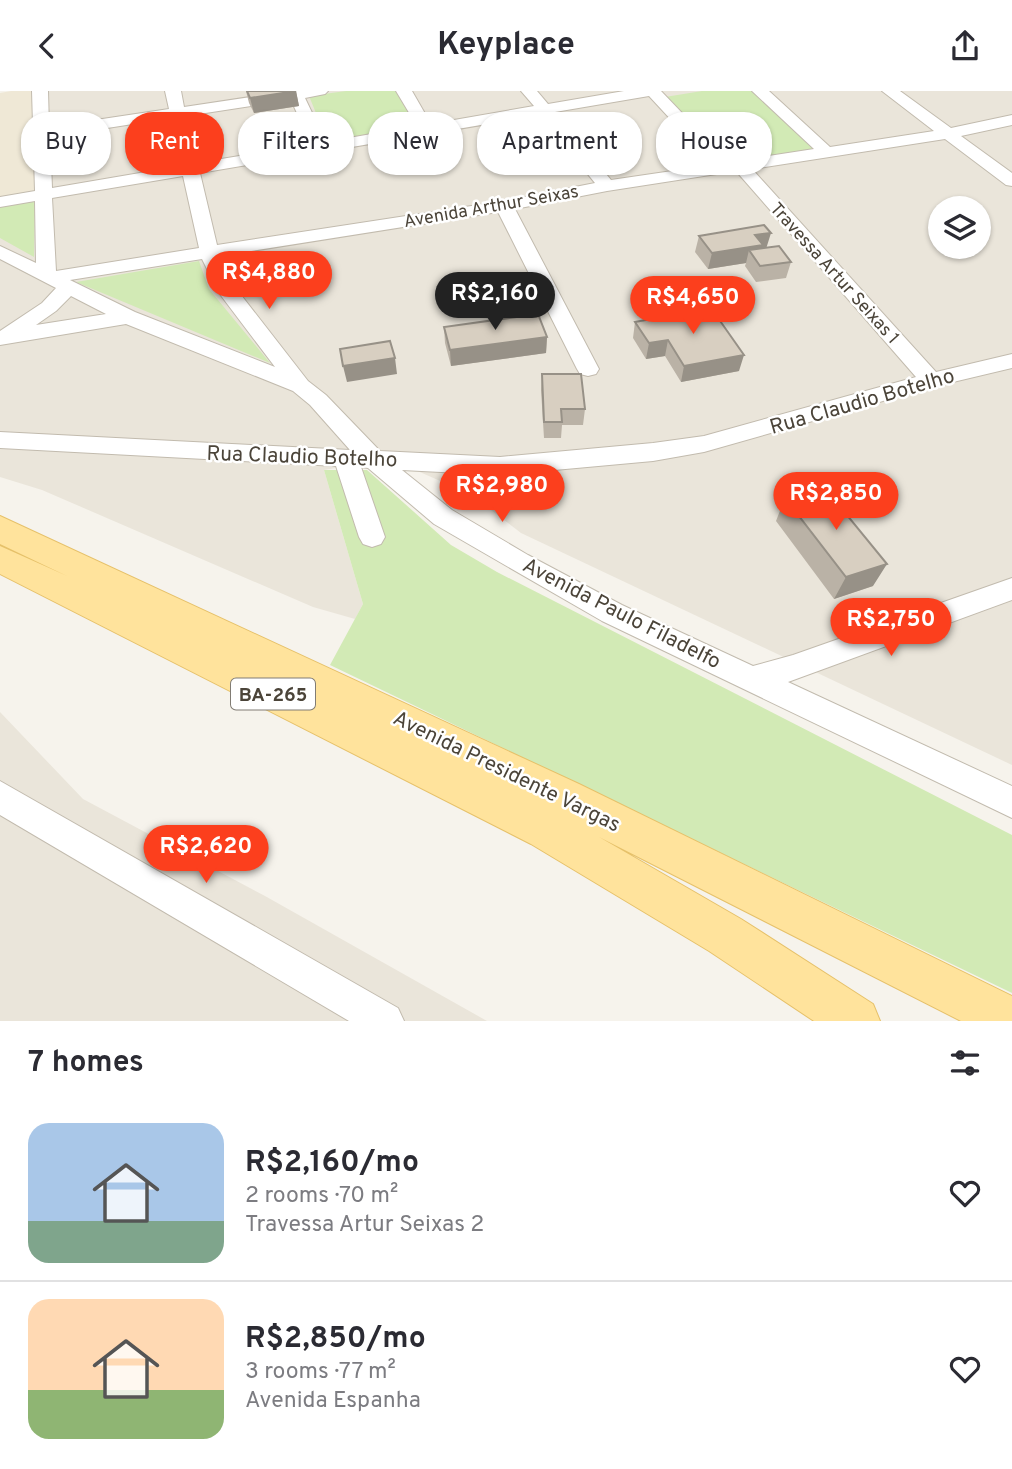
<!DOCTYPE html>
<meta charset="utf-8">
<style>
body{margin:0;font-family:Overpass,sans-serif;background:#f2f2f3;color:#2b2b33;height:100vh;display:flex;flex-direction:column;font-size:26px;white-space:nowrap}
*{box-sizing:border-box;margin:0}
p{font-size:23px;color:#7c7c81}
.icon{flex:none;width:38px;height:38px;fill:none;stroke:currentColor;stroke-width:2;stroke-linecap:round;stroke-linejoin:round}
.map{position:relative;height:930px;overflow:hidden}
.drawer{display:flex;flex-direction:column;background:#fff;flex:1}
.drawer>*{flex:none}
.top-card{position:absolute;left:21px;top:21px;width:971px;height:63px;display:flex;gap:14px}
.fabs{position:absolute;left:928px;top:105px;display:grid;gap:14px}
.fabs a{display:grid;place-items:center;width:63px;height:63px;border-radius:50%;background:#fff;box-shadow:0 2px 5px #0004;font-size:35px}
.price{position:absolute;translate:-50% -60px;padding:0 16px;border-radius:24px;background:#fc3f1d;color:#fff;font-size:23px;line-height:46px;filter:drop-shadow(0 2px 4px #0008)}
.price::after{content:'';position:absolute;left:50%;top:42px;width:21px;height:16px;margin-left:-10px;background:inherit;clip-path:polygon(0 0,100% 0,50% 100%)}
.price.on{background:#222;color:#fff}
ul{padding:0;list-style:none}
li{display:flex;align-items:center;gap:21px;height:175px;padding:0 28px}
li+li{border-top:2px solid #e1e1e2}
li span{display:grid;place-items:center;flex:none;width:196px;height:140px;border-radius:21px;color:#555}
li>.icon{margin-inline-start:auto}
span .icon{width:84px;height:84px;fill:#fffc;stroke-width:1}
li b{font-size:30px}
h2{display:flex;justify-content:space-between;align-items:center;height:84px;padding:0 28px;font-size:30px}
.chip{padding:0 24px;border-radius:28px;background:#fff;box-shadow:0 2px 5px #0004;font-size:24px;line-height:63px}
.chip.on{background:#fc3f1d;color:#fff}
header{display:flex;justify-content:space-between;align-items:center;height:91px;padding:0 28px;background:#fff;font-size:32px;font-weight:700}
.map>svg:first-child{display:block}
.residential{fill:#eae5da;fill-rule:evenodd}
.education{fill:#efe8d6}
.green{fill:#d2eab5}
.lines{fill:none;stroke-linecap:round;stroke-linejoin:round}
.minor-casing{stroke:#c2bbae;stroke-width:2}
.major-casing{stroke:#e6c16a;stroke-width:2}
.minor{fill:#fff;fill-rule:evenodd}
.major{fill:#ffe39c;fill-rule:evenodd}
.wall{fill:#bab2a6}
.shaded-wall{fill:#979187}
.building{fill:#d8cfc1;stroke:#979187;stroke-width:2}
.labels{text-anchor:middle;stroke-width:5;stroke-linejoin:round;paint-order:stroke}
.far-street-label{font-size:18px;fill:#4b4439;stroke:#fff}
.shield{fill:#fff;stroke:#817c74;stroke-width:2}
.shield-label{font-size:19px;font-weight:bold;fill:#4b4439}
.street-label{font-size:21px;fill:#4b4439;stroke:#fff}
</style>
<header><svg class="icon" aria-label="back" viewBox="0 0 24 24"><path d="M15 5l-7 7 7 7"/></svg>Keyplace<svg class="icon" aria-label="share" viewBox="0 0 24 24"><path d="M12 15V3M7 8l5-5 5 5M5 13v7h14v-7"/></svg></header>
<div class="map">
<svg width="1012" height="930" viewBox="0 0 1012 930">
<rect width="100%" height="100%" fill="#f6f3ec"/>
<path class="residential" d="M35,0H1012V674L521,442L470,403L390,368L324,379L363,513L355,528L313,516L42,399L0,386V107ZM940,117H978V156H940Z
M0,621L83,708L265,805L487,930H0Z"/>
<path class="education" d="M11,0H35L36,102L0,107V2Z"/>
<path class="green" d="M346,0H397L420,39L329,54L309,5Z
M702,0H753L818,59L730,74L665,6Z
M35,108L34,166L0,147V113Z
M199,170L209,198L270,272L76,191Z
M324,379H367L451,454L497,481L1012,744V902L330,574L363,513Z"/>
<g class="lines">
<defs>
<path id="minor" d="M32,0H48L49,36L169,18L165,0H181L184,16L290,0H328L325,3L305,7L326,51L417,35L396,0H412L431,33L534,15L521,0H537L548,13L624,0H661L729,71L814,58L752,0H769L830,56L934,40L882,0H900L951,37L1012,24V34L961,45L1012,82V95L1006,94L945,48L752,78L936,281L1012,263V277L932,296L704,361L653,370L500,384L402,379L452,419L528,464L622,514L753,575L793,564L1012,487V509L788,591L1012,695V727L602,530L434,433L368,377L361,376L385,446L381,453L372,456L363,453L359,446L336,375L0,357V341L350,359L310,314L293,300L126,233L0,254V240L42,212L56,197L0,168V155L36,172L35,110L0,116V106L35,100ZM649,5L713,74L611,89L555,21ZM291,9L311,53L197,72L186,25ZM540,24L595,92L504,110L217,154L200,82ZM171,27L181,75L52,97L50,46ZM736,80L916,286L704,345L653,352L500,366L380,360L326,304L308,290L238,200L220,165L498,121L577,278L580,283L588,285L596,283L599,278L515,118L607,100ZM183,85L199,157L56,180L52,107ZM202,168L219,202L275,276L135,221L70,189ZM71,205L106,223L36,234L56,220Z
M0,690L398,917L404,930H349L0,724Z"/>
<path id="major" d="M0,425L579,693L1012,905V930H961L599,746L741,828L873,913L880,930H814L709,860L531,753L0,483V455L67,485L0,453Z"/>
</defs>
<use href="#minor" class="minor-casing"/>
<use href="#major" class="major-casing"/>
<use href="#minor" class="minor"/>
<use href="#major" class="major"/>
</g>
<path class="wall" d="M246,0H296L299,15L254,22L249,12Z
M699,145L767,157L791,171L786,187L756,191L745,175L746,172L708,178L695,161Z
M635,231L739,280L681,291L665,265L646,268L633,247Z
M444,236L547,246L546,262L451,275L445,252Z
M542,283L585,318L583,334H562L561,347H544L541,299Z
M785,407L873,495L834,508L776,430Z"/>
<path class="shaded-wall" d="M296,0L299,15L254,22L250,7Z
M771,142L766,158L749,159L746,172L708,178L712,162L755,144Z
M547,246L546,262L451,275L450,259Z
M668,249L665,265L646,268L649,252Z
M744,264L739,280L681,291L684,275Z
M395,267L397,283L347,291L343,275Z
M887,473L873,495L834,508L846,486Z"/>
<path class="building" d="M247,0H296L250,7Z
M764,134L771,142L755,144L763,154L712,162L699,145Z
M779,155L791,171L760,175L749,159Z
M711,217L744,264L684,275L668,249L649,252L635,231Z
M538,223L547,246L450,259L444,236Z
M390,250L395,267L343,275L340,258Z
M542,283H581L585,318H561L562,331H544Z
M824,396L887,473L846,486L785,407Z"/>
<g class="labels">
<g class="far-street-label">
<text transform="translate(491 115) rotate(-10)" y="6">Avenida Arthur Seixas</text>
<text transform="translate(835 182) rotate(48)" y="6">Travessa Artur Seixas 1</text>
</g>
<rect class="shield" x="231" y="587.5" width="84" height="31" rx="5"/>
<g class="shield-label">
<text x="273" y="610">BA-265</text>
</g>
<g class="street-label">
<text transform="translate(862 310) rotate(-16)" y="7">Rua Claudio Botelho</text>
<text transform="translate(302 365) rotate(2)" y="7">Rua Claudio Botelho</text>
<text transform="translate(622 522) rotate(27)" y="7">Avenida Paulo Filadelfo</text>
<text transform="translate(507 680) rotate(26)" y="7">Avenida Presidente Vargas</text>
</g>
</g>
</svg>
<div class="fabs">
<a><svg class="icon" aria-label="layers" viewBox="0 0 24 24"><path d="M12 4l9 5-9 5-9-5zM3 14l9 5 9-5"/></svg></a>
</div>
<b class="price" style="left:269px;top:220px">R$4,880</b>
<b class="price on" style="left:495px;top:241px">R$2,160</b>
<b class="price" style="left:693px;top:245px">R$4,650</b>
<b class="price" style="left:502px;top:433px">R$2,980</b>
<b class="price" style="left:836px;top:441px">R$2,850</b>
<b class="price" style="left:891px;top:567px">R$2,750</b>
<b class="price" style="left:206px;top:794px">R$2,620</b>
<div class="top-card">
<a class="chip">Buy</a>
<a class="chip on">Rent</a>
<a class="chip">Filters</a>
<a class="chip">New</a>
<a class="chip">Apartment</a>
<a class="chip">House</a>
</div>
</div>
<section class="drawer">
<h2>7 homes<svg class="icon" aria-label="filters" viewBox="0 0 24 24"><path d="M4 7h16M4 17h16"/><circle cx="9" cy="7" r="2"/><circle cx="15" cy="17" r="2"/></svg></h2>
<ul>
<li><span style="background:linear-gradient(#a9c7e8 70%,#7fa58c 0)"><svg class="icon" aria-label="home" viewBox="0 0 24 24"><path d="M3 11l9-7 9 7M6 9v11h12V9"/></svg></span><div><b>R$2,160/mo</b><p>2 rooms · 70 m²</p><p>Travessa Artur Seixas 2</p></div><svg class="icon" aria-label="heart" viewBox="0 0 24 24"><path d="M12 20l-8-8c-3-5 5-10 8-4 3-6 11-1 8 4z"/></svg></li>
<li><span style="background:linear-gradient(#ffd9b3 65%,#8fb573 0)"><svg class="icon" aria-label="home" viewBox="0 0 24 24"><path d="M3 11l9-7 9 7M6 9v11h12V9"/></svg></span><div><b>R$2,850/mo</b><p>3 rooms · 77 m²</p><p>Avenida Espanha</p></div><svg class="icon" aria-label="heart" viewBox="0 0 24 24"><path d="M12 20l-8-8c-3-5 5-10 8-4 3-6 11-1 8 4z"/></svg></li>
</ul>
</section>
